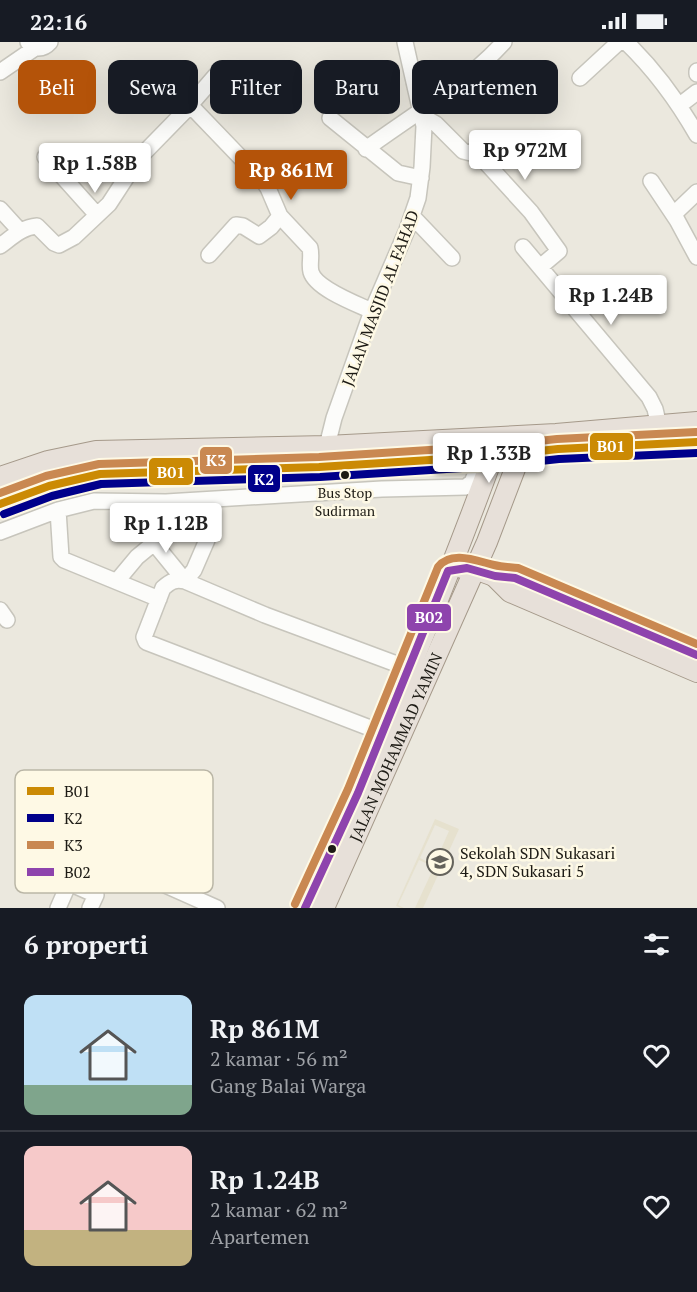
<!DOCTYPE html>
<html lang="id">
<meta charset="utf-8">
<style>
body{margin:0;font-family:"PT Serif",serif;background:#242831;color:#f1f3f6;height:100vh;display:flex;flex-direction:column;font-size:22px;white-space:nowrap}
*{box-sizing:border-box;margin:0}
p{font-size:20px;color:#9ea1a6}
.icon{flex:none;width:33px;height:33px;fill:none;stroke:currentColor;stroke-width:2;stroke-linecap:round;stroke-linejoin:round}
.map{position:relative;height:866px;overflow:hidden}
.side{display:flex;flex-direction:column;background:#171b24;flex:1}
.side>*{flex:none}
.top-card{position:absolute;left:18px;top:18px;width:662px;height:54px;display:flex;gap:12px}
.price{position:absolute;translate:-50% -51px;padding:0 14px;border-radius:6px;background:#fff;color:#222;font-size:20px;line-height:39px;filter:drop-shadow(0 2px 3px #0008)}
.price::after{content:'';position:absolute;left:50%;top:36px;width:18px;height:14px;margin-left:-9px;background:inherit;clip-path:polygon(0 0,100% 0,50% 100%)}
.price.current{background:#b45309;color:#fff}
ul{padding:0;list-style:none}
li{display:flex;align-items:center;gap:18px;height:150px;padding:0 24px}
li+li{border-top:2px solid #363941}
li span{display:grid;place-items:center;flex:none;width:168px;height:120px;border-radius:12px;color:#555}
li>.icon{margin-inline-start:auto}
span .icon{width:72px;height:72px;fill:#fffc;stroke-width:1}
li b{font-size:26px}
h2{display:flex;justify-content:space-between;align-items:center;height:72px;padding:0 24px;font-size:26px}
.pill{padding:0 21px;border-radius:12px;background:#171b24;box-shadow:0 6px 24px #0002;font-size:21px;line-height:54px}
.pill.current{background:#b45309;color:#fff}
.status{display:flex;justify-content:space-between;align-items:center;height:42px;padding:0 30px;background:#171b24;direction:ltr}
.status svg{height:16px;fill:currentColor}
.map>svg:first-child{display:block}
.built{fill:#e6e1ce;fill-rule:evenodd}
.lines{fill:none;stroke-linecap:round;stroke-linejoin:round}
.minor-casing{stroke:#c7c5bc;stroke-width:18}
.major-casing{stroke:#a5998a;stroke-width:22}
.minor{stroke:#fcfcfa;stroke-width:15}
.major{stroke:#e7e0d9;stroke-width:20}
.bus-1-casing{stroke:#fef9e5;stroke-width:12}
.bus-2-casing{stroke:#fef9e5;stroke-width:12}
.bus-3-casing{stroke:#fef9e5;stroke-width:12}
.bus-4-casing{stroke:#fef9e5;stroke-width:12}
.bus-1{stroke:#cb8a04;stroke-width:8}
.bus-2{stroke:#00008b;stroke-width:8}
.bus-3{stroke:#c98851;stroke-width:8}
.bus-4{stroke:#8e44ad;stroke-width:8}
.bus-dot{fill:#1c1a14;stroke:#fef9e5;stroke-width:2}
.labels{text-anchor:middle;stroke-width:5;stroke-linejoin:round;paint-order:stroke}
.bus-label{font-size:14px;fill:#1c1a14;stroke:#fef9e5}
.street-label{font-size:16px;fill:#1c1a14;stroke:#fef9e5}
.poi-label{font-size:16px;fill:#1c1a14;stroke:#fef9e5;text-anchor:start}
.key{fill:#fef9e5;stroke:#bab6a6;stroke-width:1.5}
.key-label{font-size:16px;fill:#1c1a14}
.line-badge{stroke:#fef9e5;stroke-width:2}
.badge-label{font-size:16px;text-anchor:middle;font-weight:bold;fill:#fff}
</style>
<div class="status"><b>22:16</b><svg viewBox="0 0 49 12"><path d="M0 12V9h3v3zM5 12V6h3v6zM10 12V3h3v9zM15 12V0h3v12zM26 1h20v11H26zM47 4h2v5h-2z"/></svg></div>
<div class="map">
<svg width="697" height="866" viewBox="0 0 697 866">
<rect width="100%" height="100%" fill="#ebe8de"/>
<path class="built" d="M435,777L459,787L423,866H415L434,825L419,818L398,863L404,866H401L396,864ZM435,783L449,789L434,823L420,816Z"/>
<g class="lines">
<defs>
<path id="minor" d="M28,0C34,8 43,8 50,0
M626,0C655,28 677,58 697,93
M697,29V32
M0,30L35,6
M580,36L619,0
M190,63L264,140L268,146L280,174L310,206C312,214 309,223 311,230C316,247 357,262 372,269
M680,63L697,50
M422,74L436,82L463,109L479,113L531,170L559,209L540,225
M330,76L398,131L421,136
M366,107C411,74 467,41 504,0
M45,115L97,173
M651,139L677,178L697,215
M0,167L20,189
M674,172L697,150
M412,174L452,216
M0,204C11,196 22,185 37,184L54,201L59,203L74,195L109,162L139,116L184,70L217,32
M523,205L649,355L655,367L659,384
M209,213L236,183L243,184L259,194L271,185L280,174
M327,404L334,376L372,269L407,188L418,156L422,125L424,84L405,0
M58,468L61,515L64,518L159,557
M0,490L58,468L94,459L166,460L382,447L466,445L472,440L483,415
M207,498L194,528L185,539L265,573L410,627
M154,501L185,539
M117,539L137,515L154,501L162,485L166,460
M185,539C175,537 171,539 163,546L144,595L146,600L383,691
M0,568L7,578
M127,826L217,866
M58,866L69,841L96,853L90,866"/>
<g id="major">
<path d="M0,435L48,419L96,409L327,404L556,392L697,380"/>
<path d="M0,462C33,448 64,438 100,432L319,425L493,414L558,407L697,400"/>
<path d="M462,526L475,527L494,534L515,536L697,613"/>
<path d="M494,534L510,550L697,630"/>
<path d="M305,866C373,718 437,567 493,414"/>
<path id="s1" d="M324,866L487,500L521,411"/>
</g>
</defs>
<use href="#minor" class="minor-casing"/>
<use href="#major" class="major-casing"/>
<use href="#minor" class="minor"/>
<use href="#major" class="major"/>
<defs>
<path id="bus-1" d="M0,462L49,444L100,432L319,425L493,414L558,407L697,400"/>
<path id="bus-2" d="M4,472L52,454L101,442L320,435L494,424L559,417L697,411"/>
<path id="bus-3" d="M0,451L46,434L99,422L319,415L492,404L557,397L696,390
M295,862L348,747L438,525C451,508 477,519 494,523C502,525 510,525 518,526L697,602"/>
<path id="bus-4" d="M305,866L358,751L448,529L467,526L495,534L515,536L697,613"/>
</defs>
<use href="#bus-1" class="bus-1-casing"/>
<use href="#bus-2" class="bus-2-casing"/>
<use href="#bus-3" class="bus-3-casing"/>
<use href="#bus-4" class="bus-4-casing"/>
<use href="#bus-1" class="bus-1"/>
<use href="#bus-2" class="bus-2"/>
<use href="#bus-3" class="bus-3"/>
<use href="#bus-4" class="bus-4"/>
</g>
<defs>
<symbol id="school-ring" viewBox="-11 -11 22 22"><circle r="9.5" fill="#fef9e5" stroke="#64625b" stroke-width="1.5"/><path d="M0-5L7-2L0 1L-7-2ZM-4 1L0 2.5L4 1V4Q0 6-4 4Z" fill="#64625b"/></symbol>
</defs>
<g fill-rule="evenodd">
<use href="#school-ring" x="425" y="805" width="30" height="30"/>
</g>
<g class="bus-dot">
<circle cx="345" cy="433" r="5"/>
<circle cx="332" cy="807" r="5"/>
</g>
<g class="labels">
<g class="bus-label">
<text x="345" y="456">Bus Stop<tspan x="345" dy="18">Sudirman</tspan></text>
</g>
<g class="street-label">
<text transform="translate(380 256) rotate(-69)" y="6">JALAN MASJID AL FAHAD</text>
<text dy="6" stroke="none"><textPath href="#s1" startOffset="176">JALAN MOHAMMAD YAMIN</textPath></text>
</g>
<g class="poi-label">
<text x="460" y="817">Sekolah SDN Sukasari<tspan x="460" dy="18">4, SDN Sukasari 5</tspan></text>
</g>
</g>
<rect x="15" y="728" width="198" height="123" rx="9" class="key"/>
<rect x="27" y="745" width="27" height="8" fill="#cb8a04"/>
<rect x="27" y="772" width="27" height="8" fill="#00008b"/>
<rect x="27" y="799" width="27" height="8" fill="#c98851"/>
<rect x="27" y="826" width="27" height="8" fill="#8e44ad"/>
<g class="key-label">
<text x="64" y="755">B01</text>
<text x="64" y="782">K2</text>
<text x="64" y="809">K3</text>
<text x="64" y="836">B02</text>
</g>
<g class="line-badge">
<rect x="589" y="390" width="45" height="29" rx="6" fill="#cb8a04"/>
<rect x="199" y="404" width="34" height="29" rx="6" fill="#c98851"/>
<rect x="148" y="415" width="46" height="29" rx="6" fill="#cb8a04"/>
<rect x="247" y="422" width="34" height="29" rx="6" fill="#00008b"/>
<rect x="406" y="561" width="46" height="29" rx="6" fill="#8e44ad"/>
</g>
<g class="badge-label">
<text x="611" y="410">B01</text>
<text x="216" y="424">K3</text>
<text x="171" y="436">B01</text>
<text x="264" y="443">K2</text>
<text x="429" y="581">B02</text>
</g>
</svg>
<b class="price" style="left:525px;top:139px">Rp 972M</b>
<b class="price" style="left:95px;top:152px">Rp 1.58B</b>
<b class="price current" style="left:291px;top:159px">Rp 861M</b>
<b class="price" style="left:611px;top:284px">Rp 1.24B</b>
<b class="price" style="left:489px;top:442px">Rp 1.33B</b>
<b class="price" style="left:166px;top:512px">Rp 1.12B</b>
<div class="top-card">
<a class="pill current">Beli</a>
<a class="pill">Sewa</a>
<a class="pill">Filter</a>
<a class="pill">Baru</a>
<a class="pill">Apartemen</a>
</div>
</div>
<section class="side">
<h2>6 properti<svg class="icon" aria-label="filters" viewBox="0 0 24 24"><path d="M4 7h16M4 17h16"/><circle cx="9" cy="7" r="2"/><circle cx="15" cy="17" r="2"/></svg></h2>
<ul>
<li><span style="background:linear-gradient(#bfe0f5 75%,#7fa58c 0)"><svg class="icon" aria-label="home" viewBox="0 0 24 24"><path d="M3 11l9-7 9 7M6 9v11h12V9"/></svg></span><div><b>Rp 861M</b><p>2 kamar · 56 m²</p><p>Gang Balai Warga</p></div><svg class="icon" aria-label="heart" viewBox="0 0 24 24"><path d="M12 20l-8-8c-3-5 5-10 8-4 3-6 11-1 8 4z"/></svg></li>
<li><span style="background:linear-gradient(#f6c9c9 70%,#c2b280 0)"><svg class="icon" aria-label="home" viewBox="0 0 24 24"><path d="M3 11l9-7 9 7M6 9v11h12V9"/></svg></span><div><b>Rp 1.24B</b><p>2 kamar · 62 m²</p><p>Apartemen</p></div><svg class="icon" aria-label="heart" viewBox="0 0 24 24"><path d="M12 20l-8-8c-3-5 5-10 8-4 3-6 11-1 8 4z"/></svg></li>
</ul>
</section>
